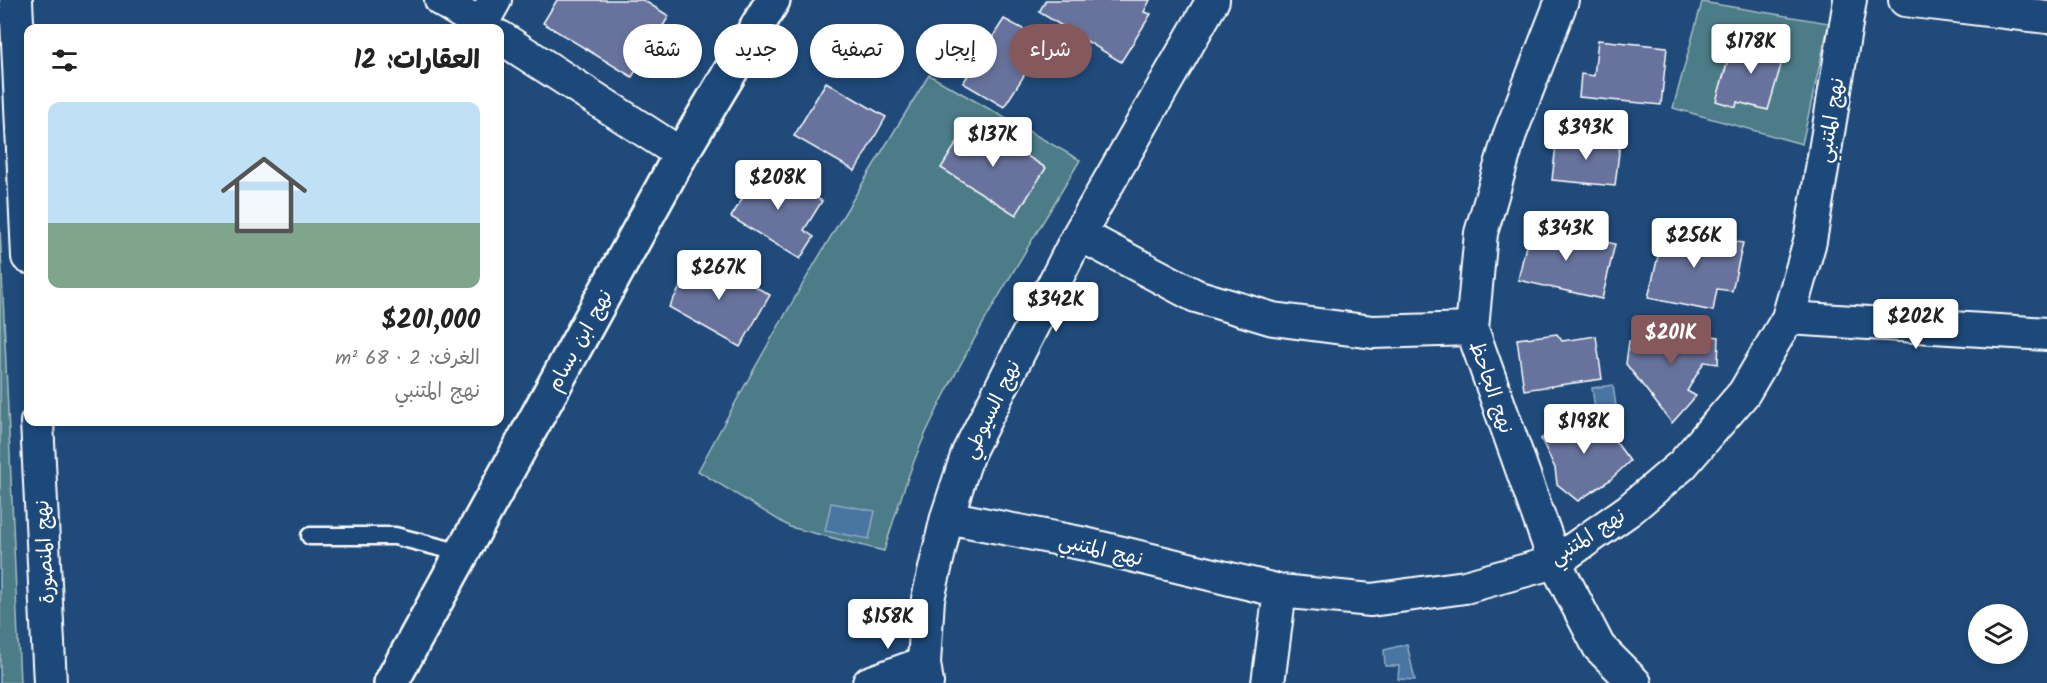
<!DOCTYPE html>
<html lang="ar">
<meta charset="utf-8">
<style>
body{margin:0;font-family:Kalam,"Playpen Sans Arabic",sans-serif;background:#f6f6f6;color:#222;direction:rtl;height:100vh;display:flex;flex-direction:column;font-size:22px;white-space:nowrap}
*{box-sizing:border-box;margin:0}
p{font-size:20px;color:#767676}
.icon{flex:none;width:33px;height:33px;fill:none;stroke:currentColor;stroke-width:2;stroke-linecap:round;stroke-linejoin:round}
.map{position:relative;flex:1;overflow:hidden;direction:ltr}
.drawer{position:absolute;left:24px;top:24px;width:480px;height:402px;display:flex;flex-direction:column;background:#fff;border-radius:12px;box-shadow:0 3px 9px #0003;direction:rtl}
.drawer>*{flex:none}
.hud{position:absolute;left:522px;top:24px;width:570px;height:54px;direction:rtl;display:flex;gap:12px}
.tools{position:absolute;left:1968px;top:604px;display:grid;gap:12px}
.tools a{display:grid;place-items:center;width:60px;height:60px;border-radius:50%;background:#fff;box-shadow:0 3px 9px #0003;font-size:30px}
.price{position:absolute;translate:-50% -51px;padding:0 14px;border-radius:6px;background:#fff;color:#222;font-size:20px;line-height:39px;filter:drop-shadow(0 2px 3px #0008)}
.price::after{content:'';position:absolute;left:50%;top:36px;width:18px;height:14px;margin-left:-9px;background:inherit;clip-path:polygon(0 0,100% 0,50% 100%)}
.price.active{background:#85585c;color:#fff}
ul{padding:0;list-style:none}
li{display:grid;align-content:center;gap:12px;height:318px;padding:0 24px}
li+li{border-top:2px solid #e0e0e0}
li span{display:grid;place-items:center;height:186px;border-radius:12px;color:#555}
li>.icon{margin-inline-start:auto}
span .icon{width:108px;height:108px;fill:#fffc;stroke-width:1}
li b{font-size:26px}
h2{display:flex;justify-content:space-between;align-items:center;height:72px;padding:0 24px;font-size:26px}
.pill{padding:0 21px;border-radius:27px;background:#fff;box-shadow:0 3px 9px #0003;font-size:21px;line-height:54px}
.pill.active{background:#85585c;color:#fff}
.map>svg:first-child{display:block}
.green{fill:#4c7c87;stroke:#a6bec3;stroke-width:1.5}
.water{fill:#4874a3;stroke:#91acc8;stroke-width:1.5}
.building{fill:#68739d;stroke:#fff;stroke-width:1.5}
.lines{fill:none;stroke-linecap:round;stroke-linejoin:round}
.service-casing{stroke:#fff;stroke-width:21}
.minor-casing{stroke:#fff;stroke-width:36}
.tertiary-casing{stroke:#fff;stroke-width:38}
.service{stroke:#1f4a7a;stroke-width:16}
.minor{stroke:#1f4a7a;stroke-width:32}
.tertiary{stroke:#1f4a7a;stroke-width:33}
.labels{text-anchor:middle;stroke-width:5;stroke-linejoin:round;paint-order:stroke}
.street-label{font-size:20px;fill:#fff;stroke:#1f4a7a}
</style>
<div class="map">
<svg width="2047" height="683" viewBox="0 0 2047 683">
<rect width="100%" height="100%" fill="#1f4a7a"/>
<filter id="ink" filterUnits="userSpaceOnUse"><feTurbulence type="fractalNoise" baseFrequency=".0167" numOctaves="2"/><feDisplacementMap in="SourceGraphic" scale="12" xChannelSelector="R" yChannelSelector="G"/><feConvolveMatrix kernelMatrix="1 2 1 2 8 2 1 2 1" color-interpolation-filters="sRGB"/></filter>
<g filter="url(#ink)">
<path class="green" d="M1702,2L1829,23L1802,144L1673,108Z
M929,75L1080,160C1030,245 976,329 933,418C912,460 898,506 884,551L790,527L698,471C770,337 848,205 929,75Z
M0,228L20,683H0Z"/>
<path class="water" d="M1613,385L1618,420L1601,422L1600,415L1596,416L1592,388Z
M831,503L875,511L869,539L825,531Z
M1407,644L1415,680L1398,679L1399,666H1385L1384,650Z"/>
<path class="building" d="M557,0H643L669,16L632,77L543,23Z
M1046,0H1150L1144,12L1151,14L1121,62L1039,12Z
M1004,19L1046,41L1004,107L963,83Z
M1735,37L1785,51L1768,110L1737,102L1736,107L1716,101Z
M1598,40L1667,47L1661,105L1579,97L1581,74L1594,76Z
M826,82L886,117L855,171L794,136Z
M971,120L1046,168L1016,215L941,168Z
M1557,136L1620,143L1615,186L1552,180Z
M763,165L822,201L804,230L814,237L800,259L731,217Z
M1531,224L1615,244L1602,299L1518,280Z
M1665,227L1743,243L1732,291L1717,289L1713,311L1648,298Z
M699,254L770,295L740,347L669,307Z
M1657,329L1719,337L1718,364L1704,362L1687,391L1696,396L1672,423L1626,364L1629,341L1653,342Z
M1557,334L1562,341L1596,336L1602,379L1524,390L1517,339Z
M1586,415H1600L1601,422L1630,461L1610,480L1578,501L1557,484L1555,468L1541,439L1569,417Z"/>
<g class="lines">
<defs>
<path id="service" d="M310,536H395L462,553"/>
<path id="minor" d="M16,0L28,257
M441,0L486,28
M1562,0L1510,134L1481,233L1472,329L1555,562L1599,647L1635,683
M1905,0L2047,17
M481,25L495,0
M500,37L681,154
M1079,234L1196,296L1273,319L1373,332L1472,329
M1788,318L2047,334
M37,422L50,683
M947,517L1085,544L1280,591L1371,600L1465,587L1555,562L1629,510L1682,465L1744,393L1788,318L1810,241L1850,0
M869,683L924,663
M927,683L924,663L928,599L947,517L968,453L1079,234L1213,0
M1268,683L1280,591"/>
<path id="tertiary" d="M391,683L681,154L773,0"/>
</defs>
<use href="#service" class="service-casing"/>
<use href="#minor" class="minor-casing"/>
<use href="#tertiary" class="tertiary-casing"/>
<use href="#service" class="service"/>
<use href="#minor" class="minor"/>
<use href="#tertiary" class="tertiary"/>
</g>
</g>
<g class="labels">
<g class="street-label">
<text transform="translate(1830 120) rotate(-81)" y="7">نهج المتنبي</text>
<text transform="translate(579 340) rotate(-61)" y="7">نهج ابن بسام</text>
<text transform="translate(1492 387) rotate(71)" y="7">نهج الجاحظ</text>
<text transform="translate(991 409) rotate(-64)" y="7">نهج السيوطي</text>
<text transform="translate(1587 536) rotate(-33)" y="7">نهج المتنبي</text>
<text transform="translate(1101 549) rotate(13)" y="7">نهج المتنبي</text>
<text transform="translate(44 552) rotate(-93)" y="7">نهج المنصورة</text>
</g>
</g>
</svg>
<div class="tools">
<a><svg class="icon" aria-label="layers" viewBox="0 0 24 24"><path d="M12 4l9 5-9 5-9-5zM3 14l9 5 9-5"/></svg></a>
</div>
<b class="price" style="left:1751px;top:75px">$178K</b>
<b class="price" style="left:1586px;top:161px">$393K</b>
<b class="price" style="left:993px;top:168px">$137K</b>
<b class="price" style="left:778px;top:211px">$208K</b>
<b class="price" style="left:1566px;top:262px">$343K</b>
<b class="price" style="left:1694px;top:269px">$256K</b>
<b class="price" style="left:719px;top:301px">$267K</b>
<b class="price" style="left:1056px;top:333px">$342K</b>
<b class="price" style="left:1916px;top:350px">$202K</b>
<b class="price active" style="left:1671px;top:366px">$201K</b>
<b class="price" style="left:1584px;top:455px">$198K</b>
<b class="price" style="left:888px;top:650px">$158K</b>
<div class="hud">
<a class="pill active">شراء</a>
<a class="pill">إيجار</a>
<a class="pill">تصفية</a>
<a class="pill">جديد</a>
<a class="pill">شقة</a>
</div>
<section class="drawer">
<h2>العقارات: 12<svg class="icon" aria-label="filters" viewBox="0 0 24 24"><path d="M4 7h16M4 17h16"/><circle cx="9" cy="7" r="2"/><circle cx="15" cy="17" r="2"/></svg></h2>
<ul>
<li><span style="background:linear-gradient(#bfe0f5 65%,#7fa58c 0)"><svg class="icon" aria-label="home" viewBox="0 0 24 24"><path d="M3 11l9-7 9 7M6 9v11h12V9"/></svg></span><div><b>$201,000</b><p>الغرف: 2 · 68 m²</p><p>نهج المتنبي</p></div></li>
</ul>
</section>
</div>
